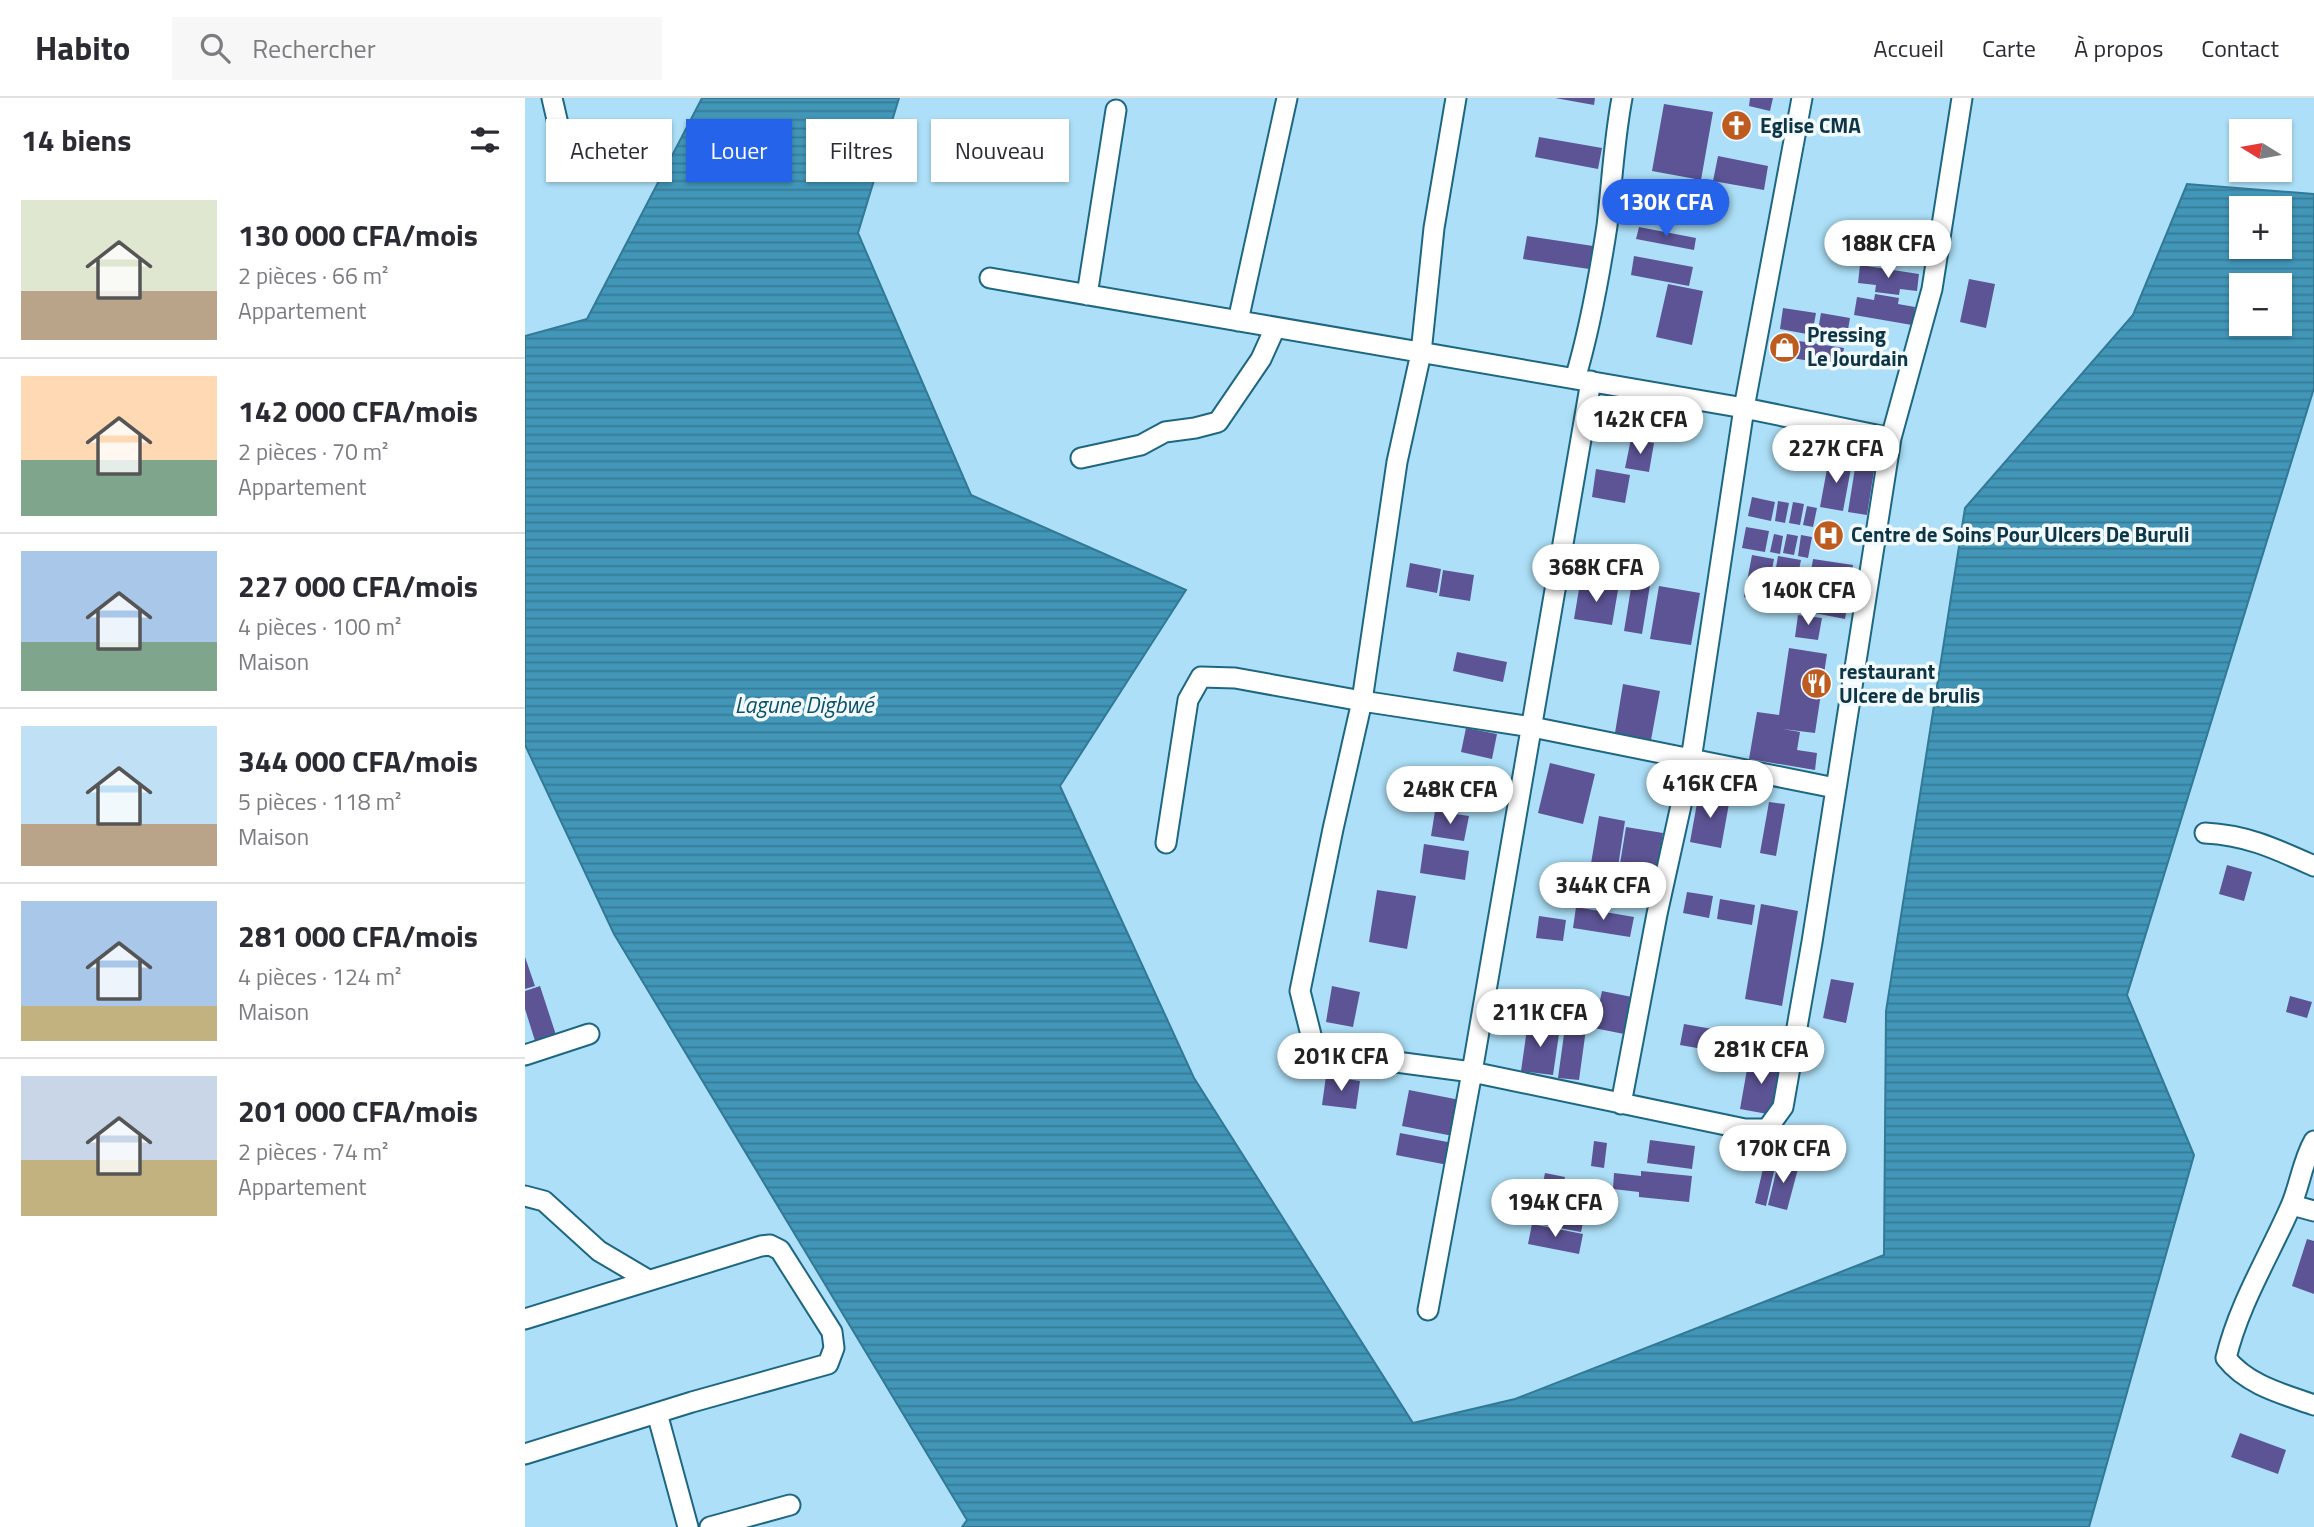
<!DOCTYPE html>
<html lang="fr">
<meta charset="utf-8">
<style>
body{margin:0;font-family:"Titillium Web",sans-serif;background:#f7f7f7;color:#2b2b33;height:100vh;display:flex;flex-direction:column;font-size:26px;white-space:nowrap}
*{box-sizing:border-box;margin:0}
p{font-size:23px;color:#7c7c81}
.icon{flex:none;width:38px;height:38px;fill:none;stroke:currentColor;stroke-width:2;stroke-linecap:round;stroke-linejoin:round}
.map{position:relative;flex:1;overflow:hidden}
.panel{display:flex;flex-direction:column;background:#fff;width:525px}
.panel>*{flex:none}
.guide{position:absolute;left:21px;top:21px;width:665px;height:63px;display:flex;gap:14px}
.needle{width:46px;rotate:281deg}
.controls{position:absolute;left:1704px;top:21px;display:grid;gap:14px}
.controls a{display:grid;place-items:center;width:63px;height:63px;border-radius:0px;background:#fff;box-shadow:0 2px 5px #0004;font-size:35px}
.price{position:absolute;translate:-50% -60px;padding:0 16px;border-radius:24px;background:#fff;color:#222;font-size:23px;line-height:46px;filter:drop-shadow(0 2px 4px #0008)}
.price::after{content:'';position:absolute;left:50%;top:42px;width:21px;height:16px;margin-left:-10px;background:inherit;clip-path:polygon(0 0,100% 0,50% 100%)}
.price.selected{background:#2563eb;color:#fff}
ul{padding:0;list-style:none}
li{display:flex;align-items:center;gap:21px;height:175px;padding:0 21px}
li+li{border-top:2px solid #e1e1e2}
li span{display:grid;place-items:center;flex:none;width:196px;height:140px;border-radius:0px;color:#555}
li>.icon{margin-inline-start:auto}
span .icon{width:84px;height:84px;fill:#fffc;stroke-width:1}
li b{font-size:30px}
h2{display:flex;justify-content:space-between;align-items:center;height:84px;padding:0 21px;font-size:30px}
.tag{padding:0 24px;border-radius:0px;background:#fff;box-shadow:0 2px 5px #0004;font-size:24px;line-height:63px}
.tag.selected{background:#2563eb;color:#fff}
header{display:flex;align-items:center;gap:42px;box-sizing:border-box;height:98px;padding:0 35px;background:#fff;border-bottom:2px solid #e1e1e2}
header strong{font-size:33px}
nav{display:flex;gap:38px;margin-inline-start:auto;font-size:24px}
.search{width:490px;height:63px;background:#f7f7f7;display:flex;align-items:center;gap:18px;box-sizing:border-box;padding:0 24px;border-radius:0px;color:#7c7c81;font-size:26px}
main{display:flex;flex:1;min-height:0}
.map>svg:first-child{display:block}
.water{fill:url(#water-rules);stroke:#327996;stroke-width:2;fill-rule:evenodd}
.building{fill:#5c5495}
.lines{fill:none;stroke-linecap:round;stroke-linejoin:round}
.minor-casing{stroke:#1d6782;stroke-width:23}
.minor{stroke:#fff;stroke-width:19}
.labels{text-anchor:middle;stroke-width:7;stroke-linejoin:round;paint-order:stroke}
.poi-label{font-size:21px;font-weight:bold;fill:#0d3545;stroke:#f2fafe;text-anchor:start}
.water-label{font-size:23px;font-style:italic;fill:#0b5169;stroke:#f2fafe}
</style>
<header>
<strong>Habito</strong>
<div class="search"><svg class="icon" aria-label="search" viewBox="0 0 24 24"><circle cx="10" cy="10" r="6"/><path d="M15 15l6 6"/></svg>Rechercher</div>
<nav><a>Accueil</a><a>Carte</a><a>À propos</a><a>Contact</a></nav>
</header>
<main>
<section class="panel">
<h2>14 biens<svg class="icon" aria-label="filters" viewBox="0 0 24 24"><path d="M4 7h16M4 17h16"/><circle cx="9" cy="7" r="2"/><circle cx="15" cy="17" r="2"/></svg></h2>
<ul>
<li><span style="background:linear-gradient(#dfe7d0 65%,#b9a48a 0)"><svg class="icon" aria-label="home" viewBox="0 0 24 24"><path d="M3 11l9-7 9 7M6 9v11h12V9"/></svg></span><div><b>130 000 CFA/mois</b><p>2 pièces · 66 m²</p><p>Appartement</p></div></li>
<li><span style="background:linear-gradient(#ffd9b3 60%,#7fa58c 0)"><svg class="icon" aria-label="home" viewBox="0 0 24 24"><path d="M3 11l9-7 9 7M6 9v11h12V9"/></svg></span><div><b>142 000 CFA/mois</b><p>2 pièces · 70 m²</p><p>Appartement</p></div></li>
<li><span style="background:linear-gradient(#a9c7e8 65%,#7fa58c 0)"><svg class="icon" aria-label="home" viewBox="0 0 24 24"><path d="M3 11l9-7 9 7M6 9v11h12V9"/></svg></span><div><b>227 000 CFA/mois</b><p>4 pièces · 100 m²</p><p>Maison</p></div></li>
<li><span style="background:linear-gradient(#bfe0f5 70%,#b9a48a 0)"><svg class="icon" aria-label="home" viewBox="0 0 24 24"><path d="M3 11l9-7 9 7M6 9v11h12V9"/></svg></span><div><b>344 000 CFA/mois</b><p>5 pièces · 118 m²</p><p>Maison</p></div></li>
<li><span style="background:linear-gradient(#a9c7e8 75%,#c2b280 0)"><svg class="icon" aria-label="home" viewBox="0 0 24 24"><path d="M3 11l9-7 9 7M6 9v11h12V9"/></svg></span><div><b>281 000 CFA/mois</b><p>4 pièces · 124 m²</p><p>Maison</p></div></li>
<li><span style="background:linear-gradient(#c9d6e8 60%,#c2b280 0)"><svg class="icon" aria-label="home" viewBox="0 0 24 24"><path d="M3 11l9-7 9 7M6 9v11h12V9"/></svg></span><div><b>201 000 CFA/mois</b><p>2 pièces · 74 m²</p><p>Appartement</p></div></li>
</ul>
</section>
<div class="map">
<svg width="1789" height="1429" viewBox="0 0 1789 1429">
<defs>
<pattern id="water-rules" width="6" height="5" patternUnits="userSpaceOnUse" patternTransform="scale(1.75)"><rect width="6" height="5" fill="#4296b8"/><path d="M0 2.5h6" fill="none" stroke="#367b97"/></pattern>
</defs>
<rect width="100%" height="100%" fill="#ade0f8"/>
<path class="water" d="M177,0H374L333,135L446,397L661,492L535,688L669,980L888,1325L990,1301L1359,1157L1361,913L1440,410L1608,217L1662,86L1789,96V290L1602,897L1669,1057L1564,1429H437L442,1422L89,836L0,647V238L62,221ZM1717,110H1755V149H1717ZM1717,187H1755V226H1717Z"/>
<path class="building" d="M1030,0H1070L1069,7Z
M1225,0H1248L1245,13L1224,8Z
M1139,6L1188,14L1176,82L1127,73Z
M1014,39L1077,50L1073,71L1010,59Z
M1193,58L1243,68L1239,92L1188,83Z
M1114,129L1171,140L1169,152L1111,141Z
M1002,138L1068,148L1064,171L998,161Z
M1109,158L1168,169L1164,188L1106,177Z
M1335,167L1394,176L1392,193L1375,191L1374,197L1350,194L1351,187L1333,185Z
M1444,181L1470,186L1461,230L1435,224Z
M1143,186L1178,193L1167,247L1131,239Z
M1350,196L1374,200L1373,206L1390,209L1387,227L1329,217L1332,199L1349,202Z
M1258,210L1291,215L1287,237L1255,231Z
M1296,215L1325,220L1321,243L1292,238Z
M1253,237L1262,238L1261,241L1319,250L1316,268L1249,257Z
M1106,341L1129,345L1124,374L1100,370Z
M1304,360L1327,365L1318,413L1295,409Z
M1330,370L1349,373L1342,417L1323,414Z
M1071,371L1105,377L1100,405L1067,399Z
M1227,399L1250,404L1246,423L1223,418Z
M1253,403L1264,405L1260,425L1250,423Z
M1268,404L1279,406L1275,427L1264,425Z
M1282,408L1292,410L1288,429L1278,427Z
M1221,429L1244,433L1240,454L1217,450Z
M1249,436L1258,438L1255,456L1245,454Z
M1262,436L1273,438L1269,457L1258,455Z
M1276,437L1287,439L1283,460L1273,458Z
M1227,457L1249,461L1241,503L1219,499Z
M1253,458L1276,462L1273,477L1266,476L1262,494L1270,495L1268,507L1245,504Z
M1288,461L1328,467L1325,486L1285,480Z
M885,465L916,471L912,495L881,489Z
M918,472L949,477L945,503L914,498Z
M1107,484L1125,487L1117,536L1099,533Z
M1055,485L1093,492L1087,527L1049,521Z
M1134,488L1175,495L1166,547L1125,541Z
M1283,496L1323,504L1320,521L1279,513Z
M1273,517L1297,520L1293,542L1270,539Z
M1264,550L1302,556L1290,635L1258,631L1275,634L1272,652L1292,655L1290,672L1224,661L1232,614L1254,617Z
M932,554L982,564L978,584L928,573Z
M1098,586L1135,593L1126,642L1090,635Z
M941,630L972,636L967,661L936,654Z
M1025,665L1070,676L1058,726L1013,715Z
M1174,694L1205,700L1196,750L1165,744Z
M1244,704L1260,706L1251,758L1235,755Z
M910,713L944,718L939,743L906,738Z
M1074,718L1100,723L1091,782L1124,788L1121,805L1061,795Z
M1101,729L1138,735L1130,784L1093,778Z
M899,746L944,753L940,782L895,775Z
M1702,767L1727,774L1719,803L1694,796Z
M852,792L891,798L882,851L844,844Z
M1162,794L1188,798L1184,820L1158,815Z
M1195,801L1230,807L1227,827L1192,821Z
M1236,806L1273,813L1257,908L1220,901Z
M1051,809L1109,819L1105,839L1048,830Z
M1014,818L1041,822L1038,843L1011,840Z
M0,859L10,888L0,891Z
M1306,881L1329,885L1321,925L1298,920Z
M15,888L32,940L11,946L0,911V893Z
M807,888L835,894L828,929L801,924Z
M1077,893L1107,899L1099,936L1069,930Z
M1765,898L1787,904L1782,920L1761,914Z
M1003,924L1035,929L1028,977L996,973Z
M1159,926L1210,935L1206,956L1155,947Z
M1040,929L1061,931L1054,982L1033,980Z
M1224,960L1257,966L1248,1017L1215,1011Z
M801,978L835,983L831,1011L797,1007Z
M884,992L940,1003L933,1039L877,1028Z
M875,1035L928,1045L923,1067L871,1057Z
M1125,1042L1170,1048L1167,1071L1122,1065Z
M1069,1043L1082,1045L1079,1070L1066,1068Z
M1241,1058L1252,1060L1241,1108L1230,1105Z
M1254,1062L1274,1067L1262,1112L1243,1107Z
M1116,1073L1167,1078L1164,1104L1114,1099V1094L1088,1091L1089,1075L1116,1078Z
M1020,1075L1040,1079L1034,1108L1014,1104Z
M1043,1081L1054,1083L1048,1110L1038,1108Z
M1069,1086L1087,1090L1083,1110L1065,1106Z
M1012,1106L1060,1115L1056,1134L1008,1125Z
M1007,1126L1058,1136L1054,1156L1003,1146Z
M1782,1141L1789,1143V1196L1767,1188Z
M1715,1335L1761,1352L1753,1376L1706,1359Z"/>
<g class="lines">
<defs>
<path id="minor" d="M27,0L39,52
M931,0L909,130L896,255L872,364L837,603L808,731L775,893L788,945L833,959L947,974L1220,1031H1242L1258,1009L1287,844L1366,340L1407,191L1437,0
M465,180L1219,310L1366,340
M562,197L591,12
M713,223L762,0
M1050,281C1065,231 1074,180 1082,128C1087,85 1089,42 1097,0
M556,360L616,347L640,334L670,330L693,324L736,261L750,230
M1680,735C1722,737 1751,751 1789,768
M641,745L663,602L676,579L710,580L837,603L1007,629L1310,690
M0,957L64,936
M1096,1006L1132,816L1166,662L1219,310L1277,0
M1789,1043C1777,1064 1775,1088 1765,1110C1743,1160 1714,1206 1701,1260C1722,1287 1758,1296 1789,1307
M0,1098L19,1103L74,1153L123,1182
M1767,1107L1789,1113
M903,1212L947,974L1066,283
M0,1221L236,1148L245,1147L255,1152L307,1234L309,1250L303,1266L167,1304L0,1356
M132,1315L163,1429
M185,1429L265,1407"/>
</defs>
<use href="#minor" class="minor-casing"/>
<use href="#minor" class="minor"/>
</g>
<defs>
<symbol id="church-disc" viewBox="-11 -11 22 22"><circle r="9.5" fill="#be5c20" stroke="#f2fafe"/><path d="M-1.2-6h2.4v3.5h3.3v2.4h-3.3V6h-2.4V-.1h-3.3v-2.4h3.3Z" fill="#fff"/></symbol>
<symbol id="shop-disc" viewBox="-11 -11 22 22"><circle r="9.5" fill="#be5c20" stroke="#f2fafe"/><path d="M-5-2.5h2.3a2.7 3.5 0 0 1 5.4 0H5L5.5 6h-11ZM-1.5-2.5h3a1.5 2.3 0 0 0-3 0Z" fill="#fff"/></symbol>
<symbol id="hospital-disc" viewBox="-11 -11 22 22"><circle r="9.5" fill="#be5c20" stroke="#f2fafe"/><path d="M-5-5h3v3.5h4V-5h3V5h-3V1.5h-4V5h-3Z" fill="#fff"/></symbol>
<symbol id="restaurant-disc" viewBox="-11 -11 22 22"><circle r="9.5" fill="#be5c20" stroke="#f2fafe"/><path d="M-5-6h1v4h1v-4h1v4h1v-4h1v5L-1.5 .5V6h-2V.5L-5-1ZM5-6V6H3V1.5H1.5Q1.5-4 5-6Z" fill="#fff"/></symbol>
</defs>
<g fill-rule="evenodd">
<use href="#church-disc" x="1194" y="10" width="35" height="35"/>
<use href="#shop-disc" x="1242" y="232" width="35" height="35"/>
<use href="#hospital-disc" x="1286" y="420" width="35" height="35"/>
<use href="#restaurant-disc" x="1274" y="568" width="35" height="35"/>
</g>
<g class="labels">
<g class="poi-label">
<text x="1235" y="35">Eglise CMA</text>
<text x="1282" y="244">Pressing<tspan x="1282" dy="24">Le Jourdain</tspan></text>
<text x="1326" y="444">Centre de Soins Pour Ulcers De Buruli</text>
<text x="1314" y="581">restaurant<tspan x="1314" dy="24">Ulcere de brulis</tspan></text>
</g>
<g class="water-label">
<text x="279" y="615">Lagune Digbwé</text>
</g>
</g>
</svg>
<div class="controls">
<a><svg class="needle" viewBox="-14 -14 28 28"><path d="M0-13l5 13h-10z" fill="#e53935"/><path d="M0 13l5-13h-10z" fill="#7c7c81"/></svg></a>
<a>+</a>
<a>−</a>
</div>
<b class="price selected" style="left:1141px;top:141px">130K CFA</b>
<b class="price" style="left:1363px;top:182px">188K CFA</b>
<b class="price" style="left:1115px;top:358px">142K CFA</b>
<b class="price" style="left:1311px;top:387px">227K CFA</b>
<b class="price" style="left:1071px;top:506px">368K CFA</b>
<b class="price" style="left:1283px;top:529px">140K CFA</b>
<b class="price" style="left:1185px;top:722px">416K CFA</b>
<b class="price" style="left:925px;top:728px">248K CFA</b>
<b class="price" style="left:1078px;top:824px">344K CFA</b>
<b class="price" style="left:1015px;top:951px">211K CFA</b>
<b class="price" style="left:1236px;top:988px">281K CFA</b>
<b class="price" style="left:816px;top:995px">201K CFA</b>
<b class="price" style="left:1258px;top:1087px">170K CFA</b>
<b class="price" style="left:1030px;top:1141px">194K CFA</b>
<div class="guide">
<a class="tag">Acheter</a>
<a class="tag selected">Louer</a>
<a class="tag">Filtres</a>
<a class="tag">Nouveau</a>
</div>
</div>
</main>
